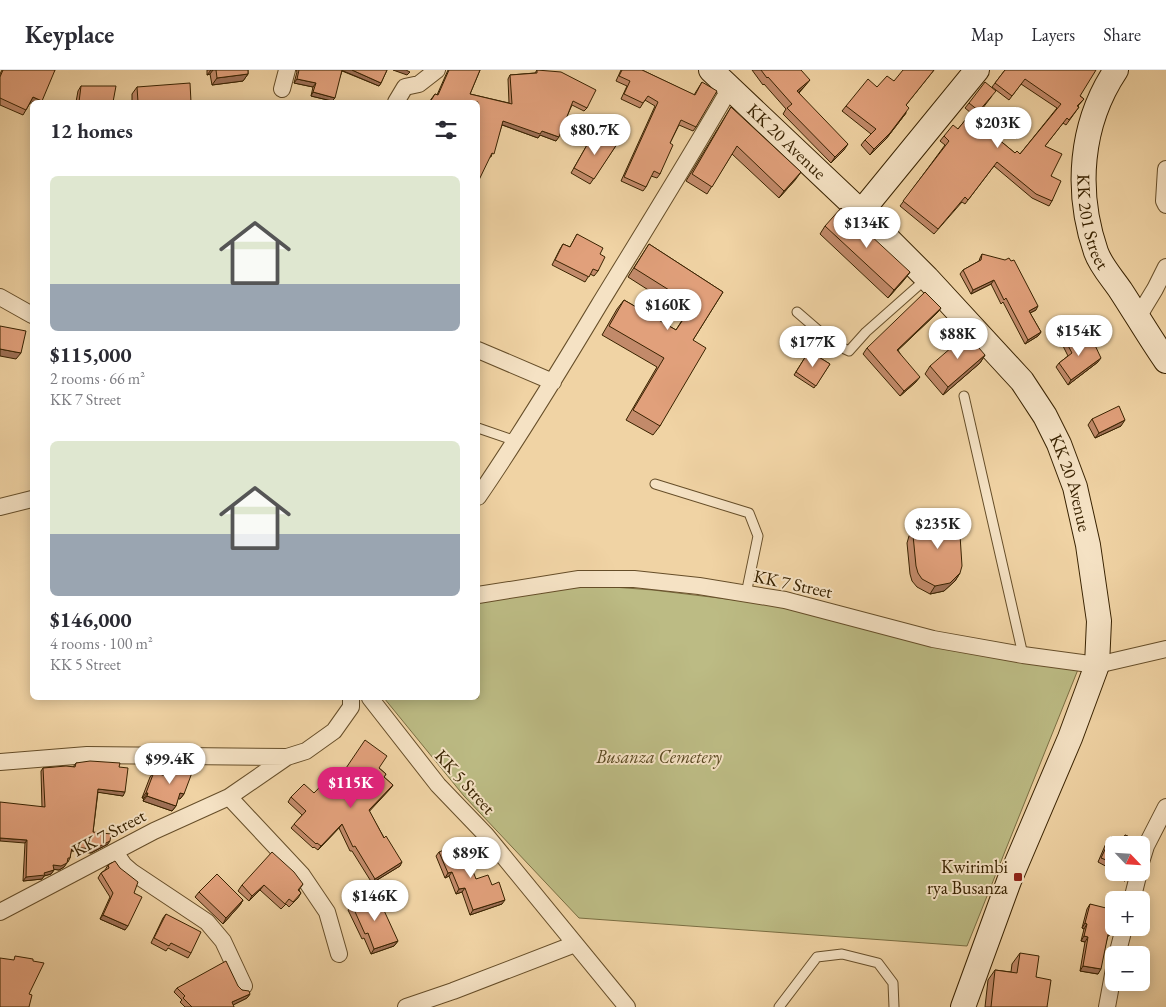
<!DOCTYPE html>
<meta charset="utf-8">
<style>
body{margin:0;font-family:"EB Garamond",serif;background:#f7f7f7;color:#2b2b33;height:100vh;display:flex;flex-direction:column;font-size:19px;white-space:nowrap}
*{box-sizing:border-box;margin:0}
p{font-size:16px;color:#7c7c81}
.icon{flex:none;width:28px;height:28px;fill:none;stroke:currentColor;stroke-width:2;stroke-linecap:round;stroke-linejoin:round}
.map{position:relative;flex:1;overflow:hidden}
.panel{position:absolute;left:30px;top:30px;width:450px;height:600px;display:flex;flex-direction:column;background:#fff;border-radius:8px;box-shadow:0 2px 12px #0003}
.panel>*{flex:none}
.needle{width:32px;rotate:115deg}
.controls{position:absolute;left:1105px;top:766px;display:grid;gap:10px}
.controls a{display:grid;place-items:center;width:45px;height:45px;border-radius:8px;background:#fff;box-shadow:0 2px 12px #0003;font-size:25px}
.price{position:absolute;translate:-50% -42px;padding:0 11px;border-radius:18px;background:#fff;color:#222;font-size:16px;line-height:32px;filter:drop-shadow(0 1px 2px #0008)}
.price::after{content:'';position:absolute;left:50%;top:30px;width:15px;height:11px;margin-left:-8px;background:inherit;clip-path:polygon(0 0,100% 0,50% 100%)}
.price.active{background:#db2777;color:#fff}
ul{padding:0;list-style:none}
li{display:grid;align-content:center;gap:10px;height:265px;padding:0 20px}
li span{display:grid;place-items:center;height:155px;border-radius:8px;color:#555}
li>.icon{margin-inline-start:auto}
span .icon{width:90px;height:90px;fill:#fffc;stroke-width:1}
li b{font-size:21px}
h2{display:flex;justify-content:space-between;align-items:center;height:60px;padding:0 20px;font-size:21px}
header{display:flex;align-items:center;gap:30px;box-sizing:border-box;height:70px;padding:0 25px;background:#fff;border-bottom:1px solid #e1e1e2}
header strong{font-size:24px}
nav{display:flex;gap:28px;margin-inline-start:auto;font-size:18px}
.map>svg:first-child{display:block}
.green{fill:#bcbb84;stroke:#7a6e42}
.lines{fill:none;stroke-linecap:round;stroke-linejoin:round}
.lane-casing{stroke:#664e29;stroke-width:11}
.street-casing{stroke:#664e29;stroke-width:18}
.secondary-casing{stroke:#382200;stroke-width:26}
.lane{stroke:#f5e2c4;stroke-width:9}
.street{stroke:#f5e2c4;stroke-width:16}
.secondary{stroke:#f5e2c4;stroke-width:24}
.wall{fill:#c28a6a;stroke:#382200}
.shaded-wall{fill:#9e7056;stroke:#382200}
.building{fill:#e1a07b;stroke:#382200}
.poi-dot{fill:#8f2418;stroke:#f5e2c4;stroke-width:2}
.labels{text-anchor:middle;stroke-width:4;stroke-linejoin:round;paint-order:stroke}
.street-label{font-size:18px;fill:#382200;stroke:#f5e2c4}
.park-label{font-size:18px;font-style:italic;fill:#594821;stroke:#f5e2c4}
.poi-label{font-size:18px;fill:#382200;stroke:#f5e2c4;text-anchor:end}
</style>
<header>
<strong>Keyplace</strong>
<nav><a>Map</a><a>Layers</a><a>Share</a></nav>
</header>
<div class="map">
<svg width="1166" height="937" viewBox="0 0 1166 937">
<rect width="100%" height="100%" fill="#f0d3a4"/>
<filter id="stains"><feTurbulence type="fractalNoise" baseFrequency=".004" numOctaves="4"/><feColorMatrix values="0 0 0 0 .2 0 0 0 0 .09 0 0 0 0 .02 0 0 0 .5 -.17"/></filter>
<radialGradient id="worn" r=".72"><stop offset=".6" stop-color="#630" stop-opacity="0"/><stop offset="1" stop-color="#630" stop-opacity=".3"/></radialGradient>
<path class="green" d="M586,515L653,520L826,541L1081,592L967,876L579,848L464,726L384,628H478V533Z"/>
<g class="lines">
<defs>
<path id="lane" d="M797,242L834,274L849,281L866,262L927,208
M964,326L1023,585
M478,358L516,371
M655,414L749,443L758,466L746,524
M779,937L817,887L842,884L878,893L893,913L894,937"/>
<path id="street" d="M282,19L287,0
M396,32L405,17L419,14L437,0
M1166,99L1164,131L1166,135
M0,227L32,245
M1138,247L1155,219L1166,197
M478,280L553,312
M478,427C521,364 560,300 599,235C643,163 688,91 730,18
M0,437L32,429
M478,525L579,509H634L699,516L785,530L933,569L1023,585L1097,595L1166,579
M370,628L438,715L486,765L627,937
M0,692L87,685L287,687
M229,727L302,805L327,842L339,884
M115,782L124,795L132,802L207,852L223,871L244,916
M1141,792L1146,776L1166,737
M1132,830L1139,802
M0,842L154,761L229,727L287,687L306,681L334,661L351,637V628
M1117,885L1124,858
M406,937L453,921L575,874
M1107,937L1114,899"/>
<g id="secondary">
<path id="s1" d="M711,0L861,142L927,208L1022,311L1045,346L1059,374L1075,417L1088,475L1099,551L1097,595L1070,668L1009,811L963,937"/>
<path id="s2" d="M1116,0C1080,54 1075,121 1096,182C1101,196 1113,209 1121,221C1136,244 1150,268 1166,291"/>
<path d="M861,142L977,0"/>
</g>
</defs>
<use href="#lane" class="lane-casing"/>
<use href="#street" class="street-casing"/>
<use href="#secondary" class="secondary-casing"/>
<use href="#lane" class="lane"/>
<use href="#street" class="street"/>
<use href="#secondary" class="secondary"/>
</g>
<path class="wall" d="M2,0H55L32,33H30L23,45L0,35V4Z
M207,0H248V4L243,11L212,15L210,4L207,5Z
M296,0H387L381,13L379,16L342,1L332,31L311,26L313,17L294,13L297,2Z
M448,0H480L470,24L509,33L508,9L510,5L535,3L537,0L587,38L584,41L572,35L556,71L540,65L538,68L502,55L491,87H490L478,32H429L435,24L437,25Z
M621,0H642L694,25L702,12L696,57L693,61L679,55L670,73L660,104L657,108L651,106L646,117L643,121L621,111L655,36L645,30L640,38L621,29L627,16L616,11Z
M752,0H801L805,16L799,23L844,80L831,93L783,44L786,39L764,14L763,15Z
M934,0L906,35V43L886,69L870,85L861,75L865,70L871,64L842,41L846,36L877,17L894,11Z
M1005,0L1080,26L1084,29L1078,36L1079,37L1066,55L1063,53L1045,76L1051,106L1052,131L1049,136L1032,128L994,96L965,134L962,132L934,164L900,136L945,75L940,71L944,66L958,59L971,43L965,38L969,33L992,26L976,47L986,59L1015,83L1020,84L1057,38L1021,14L1009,30L992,17Z
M81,16L113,32H76L78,21Z
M137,17L191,32H132V24Z
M731,37L796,109L779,128L732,84L707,124L686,111Z
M617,74L590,114L571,103L587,75Z
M825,156L910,202L904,210L888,228L820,164Z
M577,164L600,184L598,201L594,206L590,204L585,212L552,195L560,179L563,174L570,177Z
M649,174L723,222L693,270L660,356L653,365L626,350L657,297L602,265L617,239L624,230L676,260L686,244L628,207Z
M982,184L1036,240L1030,243L1041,262L1038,266L1025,274L1003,232L1001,234L991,214L971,224L960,204L963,200L979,191L980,188Z
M941,238L937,243L898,280L916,312L900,326L863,284L867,278Z
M1065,270L1098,292L1068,315L1056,297L1059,293L1068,286L1062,274Z
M809,281L830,294L814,318L794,305Z
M985,285L980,293L943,325L925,304L930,296Z
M1092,349L1121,356L1095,368L1088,355Z
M915,458L960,503L955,511L944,521L930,524L917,517L912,511L910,504L907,473L909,466Z
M76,693L119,697L123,726L98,722L93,762L108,774L91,783L71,781L70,788L68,792H67L64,797L59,800L53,799L54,800L51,804L44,806L42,809L23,811L25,773L42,737L41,701L43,698L73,697Z
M173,693L184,724L180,729L178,728L176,736L172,741L143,731L144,728H142L150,707L154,702L167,707L170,698Z
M379,698L386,704L384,707L393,715L390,719L369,741L400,796L372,813L352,781H350L339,758L318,780L314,777L313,778L291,758L302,745L288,732L291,727L314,723L342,704Z
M1125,765L1139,771L1114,775V802L1128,806L1125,811L1109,805L1111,799L1098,792L1107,771L1111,767L1121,772Z
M439,782L476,809L492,815L502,834L470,845L462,822L456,824L449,806L445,808L436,786Z
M108,795L134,823L125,860L100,849L110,827L98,808L101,803L105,800Z
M303,814L299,820L301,823L298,828L289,837L286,834L281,839L260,820L249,831L238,821L242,815Z
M199,822L243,830L240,835L223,854L195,827Z
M1090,834L1113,861L1109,866L1108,865L1098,904L1080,901L1085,872L1081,871L1084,859L1082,858L1087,839Z
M352,835L398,871L394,876L371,884L364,868L362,869L348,840Z
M166,844L191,883L188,888L168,878L166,881L151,873L163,848Z
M1020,883L1036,907L1047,937H985L988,910L995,900L1011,902L1012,894Z
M238,916L242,920L250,924L247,928L233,935L234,937H185L180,932L182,930L174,922L177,918Z"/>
<path class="shaded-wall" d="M211,0H213L210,4L207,5Z
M341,0H352L381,13L379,16Z
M393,0H406L410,2L407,5Z
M248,4L243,11L212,15L217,8Z
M297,9L316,13L313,17L294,13Z
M810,10L805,16L793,28L797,21Z
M313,22L335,28L332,31L311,26Z
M33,27L42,31L41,32H32V33L30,32Z
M906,43L886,69L870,85L874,79Z
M503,51L542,61L559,67L556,71L540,65L538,68L500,54Z
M848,74L844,80L831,93L835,87Z
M801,102L796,109L779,128L784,121Z
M910,202L904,210L888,228L894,220Z
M994,210L991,214L971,224L973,220Z
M1038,236L1036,240L1026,245L1029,241Z
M941,238L937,243L893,285L897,280Z
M1041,262L1038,266L1025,274L1028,270Z
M0,279L21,283L16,289L0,286Z
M985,285L980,293L943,325L948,317Z
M1101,288L1098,292L1068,315L1071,310Z
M920,307L916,312L900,326L904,321Z
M1125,350L1121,356L1095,368L1099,363Z
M960,503L955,511L944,521L930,524L935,516Z
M393,715L390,719L366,745L369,740Z
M98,719L125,722L123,726L96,722Z
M146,723H148L144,728H142Z
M180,723L184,724L180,729L176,728Z
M147,726L176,736L172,741L143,731Z
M342,754L339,758L318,780L321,776Z
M0,768L27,770L25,773L0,771Z
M110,771L108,774L91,783L69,780L72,777Z
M402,792L400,796L372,813L375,809Z
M67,793L64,797L59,800L51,799L53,795Z
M54,800L51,804L44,806L42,809L23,811L26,807Z
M1112,800L1114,801V802H1118L1128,806L1125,811L1109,805Z
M452,802L449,806L445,808L448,803Z
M264,815L260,820L249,831L252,826Z
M465,818L462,822L456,824L459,819Z
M243,830L240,835L223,854L226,848Z
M505,830L502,834L470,845L473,840Z
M103,845L128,856L125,860L100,849Z
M1085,853L1087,854L1084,859L1082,858Z
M1109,860L1113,861L1109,866L1105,865Z
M1084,866L1088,867L1085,872L1081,871Z
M398,871L394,876L371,884L374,879Z
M1083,896L1101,899L1098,904L1080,901Z
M250,924L247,928L229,937L232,932Z"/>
<path class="building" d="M3,0H55L42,31L33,27L26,40L0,28V7Z
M216,0H248V4L217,8Z
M299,0H342L335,28L313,22L316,13L297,9Z
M352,0H387L381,13Z
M449,0H480L470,24L512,34L510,5L537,3V0L561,2L596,20L587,38L573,31L559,67L542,61L540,64L503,51L494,84L492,83L478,112V32H430L435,24L438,25Z
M622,0H642L695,25L702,12L717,21L696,57L681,50L670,73L673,75L660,104L654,101L646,117L624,107L658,32L648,26L643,33L624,24L630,11L619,6Z
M761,0H801L810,10L797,21L848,74L835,87L787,38L792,34L768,7L767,8Z
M903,0H934L906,35L909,38L890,63L874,79L865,70L876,59L846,36L868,9L877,17L887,6L894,11Z
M1005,0H1096L1080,26L1084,29L1077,36L1079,37L1069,50L1067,48L1045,76L1062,84L1051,106L1061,111L1052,131L1036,124L997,92L968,130L965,127L938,159L903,131L949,71L944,66L953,55L958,59L971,43L988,57L986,59L1015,83L1017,81L1020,84L1061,34L1025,9L1012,26L995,13Z
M985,12L996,21L979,41L969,33Z
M190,13L191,32H138L137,17Z
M81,16H116L113,32H79Z
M731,37L801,102L784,121L737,76L712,117L692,104Z
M598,62L617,74L594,109L574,98L587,75L588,76Z
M841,138L910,202L894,220L825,156Z
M577,164L603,178L600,184L605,187L598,201L593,199L589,207L555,190L563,174L570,177Z
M649,174L723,222L693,270L706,278L660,356L633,340L664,288L609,256L624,230L676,260L693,235L634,198Z
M982,184L1005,190L1009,188L1011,191L1014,190L1038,236L1029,241L1041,262L1028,270L1006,228L1004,230L994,210L973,220L963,200L981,190Z
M925,222L941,238L897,280L920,307L904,321L867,278Z
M0,256L26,261L21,283L0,279Z
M967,264L985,285L948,317L930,296Z
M1076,264L1083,276L1093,271L1101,288L1071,310L1059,293L1072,283L1065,270Z
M809,281L830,294L816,316L796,302Z
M1119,336L1125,350L1099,363L1092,349Z
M932,445L947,448L957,458L960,465L962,496L960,503L950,513L935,516L922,509L918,503L916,496L913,465L915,458L925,448Z
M365,670L387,686L379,698L386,704L384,707L393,715L369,740L384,768L386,766L402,792L375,809L355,776L353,777L342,754L321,776L317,773L316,774L294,754L306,741L291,727L304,714L314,723L337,699L342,704Z
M90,691L120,693L119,697L128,698L125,722L98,719L93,762L111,764L110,771L94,779L72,777L70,788H68L67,793L61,796L53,795L54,800L44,803L45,805L26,807L27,770L0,768V732L45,737L43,698L66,696L75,697L76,693Z
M173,693L193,700L184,724L180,723L176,736L147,726L148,723H146L154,702L168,707Z
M1125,765L1139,771L1138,775H1114V793L1101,788L1111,767L1123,772Z
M462,773L476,809L488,805L492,815L499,812L505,830L473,840L465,818L459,819L452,802L448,803L439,782Z
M272,782L294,802L303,814L298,820L301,823L293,832L289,829L285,834L264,815L252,826L242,815Z
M115,791L120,798L138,812L134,823L142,827L128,856L103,845L113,823L101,803L109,798L108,795Z
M1118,802H1129L1128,806Z
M217,804L243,830L226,848L199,822Z
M376,823L398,871L374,879L368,863L365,864L352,835Z
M1090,834L1114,840V858L1113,861L1109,860L1101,899L1083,896L1088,867L1084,866L1087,854L1085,853Z
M166,844L201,862L191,883L171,873L169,876L154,868Z
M1020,883L1039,886L1036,907L1051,910L1047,937H991L995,900L1017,903Z
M15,886L33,889V891L44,893L29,924L32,925L29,937H0V888L14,890Z
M226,891L238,916L242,920L249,921L250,924L232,932L234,937H192L183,928L185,926L177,918Z"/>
<rect class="poi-dot" x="1013" y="802" width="10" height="10" rx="2.5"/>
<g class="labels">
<g class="street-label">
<text dy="6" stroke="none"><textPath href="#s1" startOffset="104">KK 20 Avenue</textPath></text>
<text dy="6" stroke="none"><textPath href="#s2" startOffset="159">KK 201 Street</textPath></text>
<text dy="6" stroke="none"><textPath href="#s1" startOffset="554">KK 20 Avenue</textPath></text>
<text transform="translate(793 514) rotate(12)" y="6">KK 7 Street</text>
<text transform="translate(465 712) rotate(48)" y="6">KK 5 Street</text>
<text transform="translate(109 763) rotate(-28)" y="6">KK 7 Street</text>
</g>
<g class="park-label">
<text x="659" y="693">Busanza Cemetery</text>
</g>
<g class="poi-label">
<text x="1008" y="803">Kwirimbi<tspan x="1008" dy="21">rya Busanza</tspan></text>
</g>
</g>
<rect width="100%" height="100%" filter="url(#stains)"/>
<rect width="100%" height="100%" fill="url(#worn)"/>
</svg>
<div class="controls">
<a><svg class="needle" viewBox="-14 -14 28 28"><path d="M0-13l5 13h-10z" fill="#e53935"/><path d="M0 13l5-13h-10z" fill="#7c7c81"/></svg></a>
<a>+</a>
<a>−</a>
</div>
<b class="price" style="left:998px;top:79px">$203K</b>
<b class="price" style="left:595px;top:86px">$80.7K</b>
<b class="price" style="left:867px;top:179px">$134K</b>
<b class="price" style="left:668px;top:261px">$160K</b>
<b class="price" style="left:1079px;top:287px">$154K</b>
<b class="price" style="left:958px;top:290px">$88K</b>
<b class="price" style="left:813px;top:298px">$177K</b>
<b class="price" style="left:938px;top:480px">$235K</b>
<b class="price" style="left:170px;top:715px">$99.4K</b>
<b class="price active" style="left:351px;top:739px">$115K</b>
<b class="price" style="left:471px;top:809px">$89K</b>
<b class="price" style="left:375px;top:852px">$146K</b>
<section class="panel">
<h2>12 homes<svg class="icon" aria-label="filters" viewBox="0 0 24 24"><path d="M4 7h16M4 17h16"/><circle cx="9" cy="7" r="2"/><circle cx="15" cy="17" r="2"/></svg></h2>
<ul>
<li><span style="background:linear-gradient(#dfe7d0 70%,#9aa5b1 0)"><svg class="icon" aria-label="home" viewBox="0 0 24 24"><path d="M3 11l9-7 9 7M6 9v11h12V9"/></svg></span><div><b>$115,000</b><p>2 rooms · 66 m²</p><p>KK 7 Street</p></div></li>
<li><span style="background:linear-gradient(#dfe7d0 60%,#9aa5b1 0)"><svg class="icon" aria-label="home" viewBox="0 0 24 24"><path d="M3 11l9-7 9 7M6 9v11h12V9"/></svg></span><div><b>$146,000</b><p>4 rooms · 100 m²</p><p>KK 5 Street</p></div></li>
</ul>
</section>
</div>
